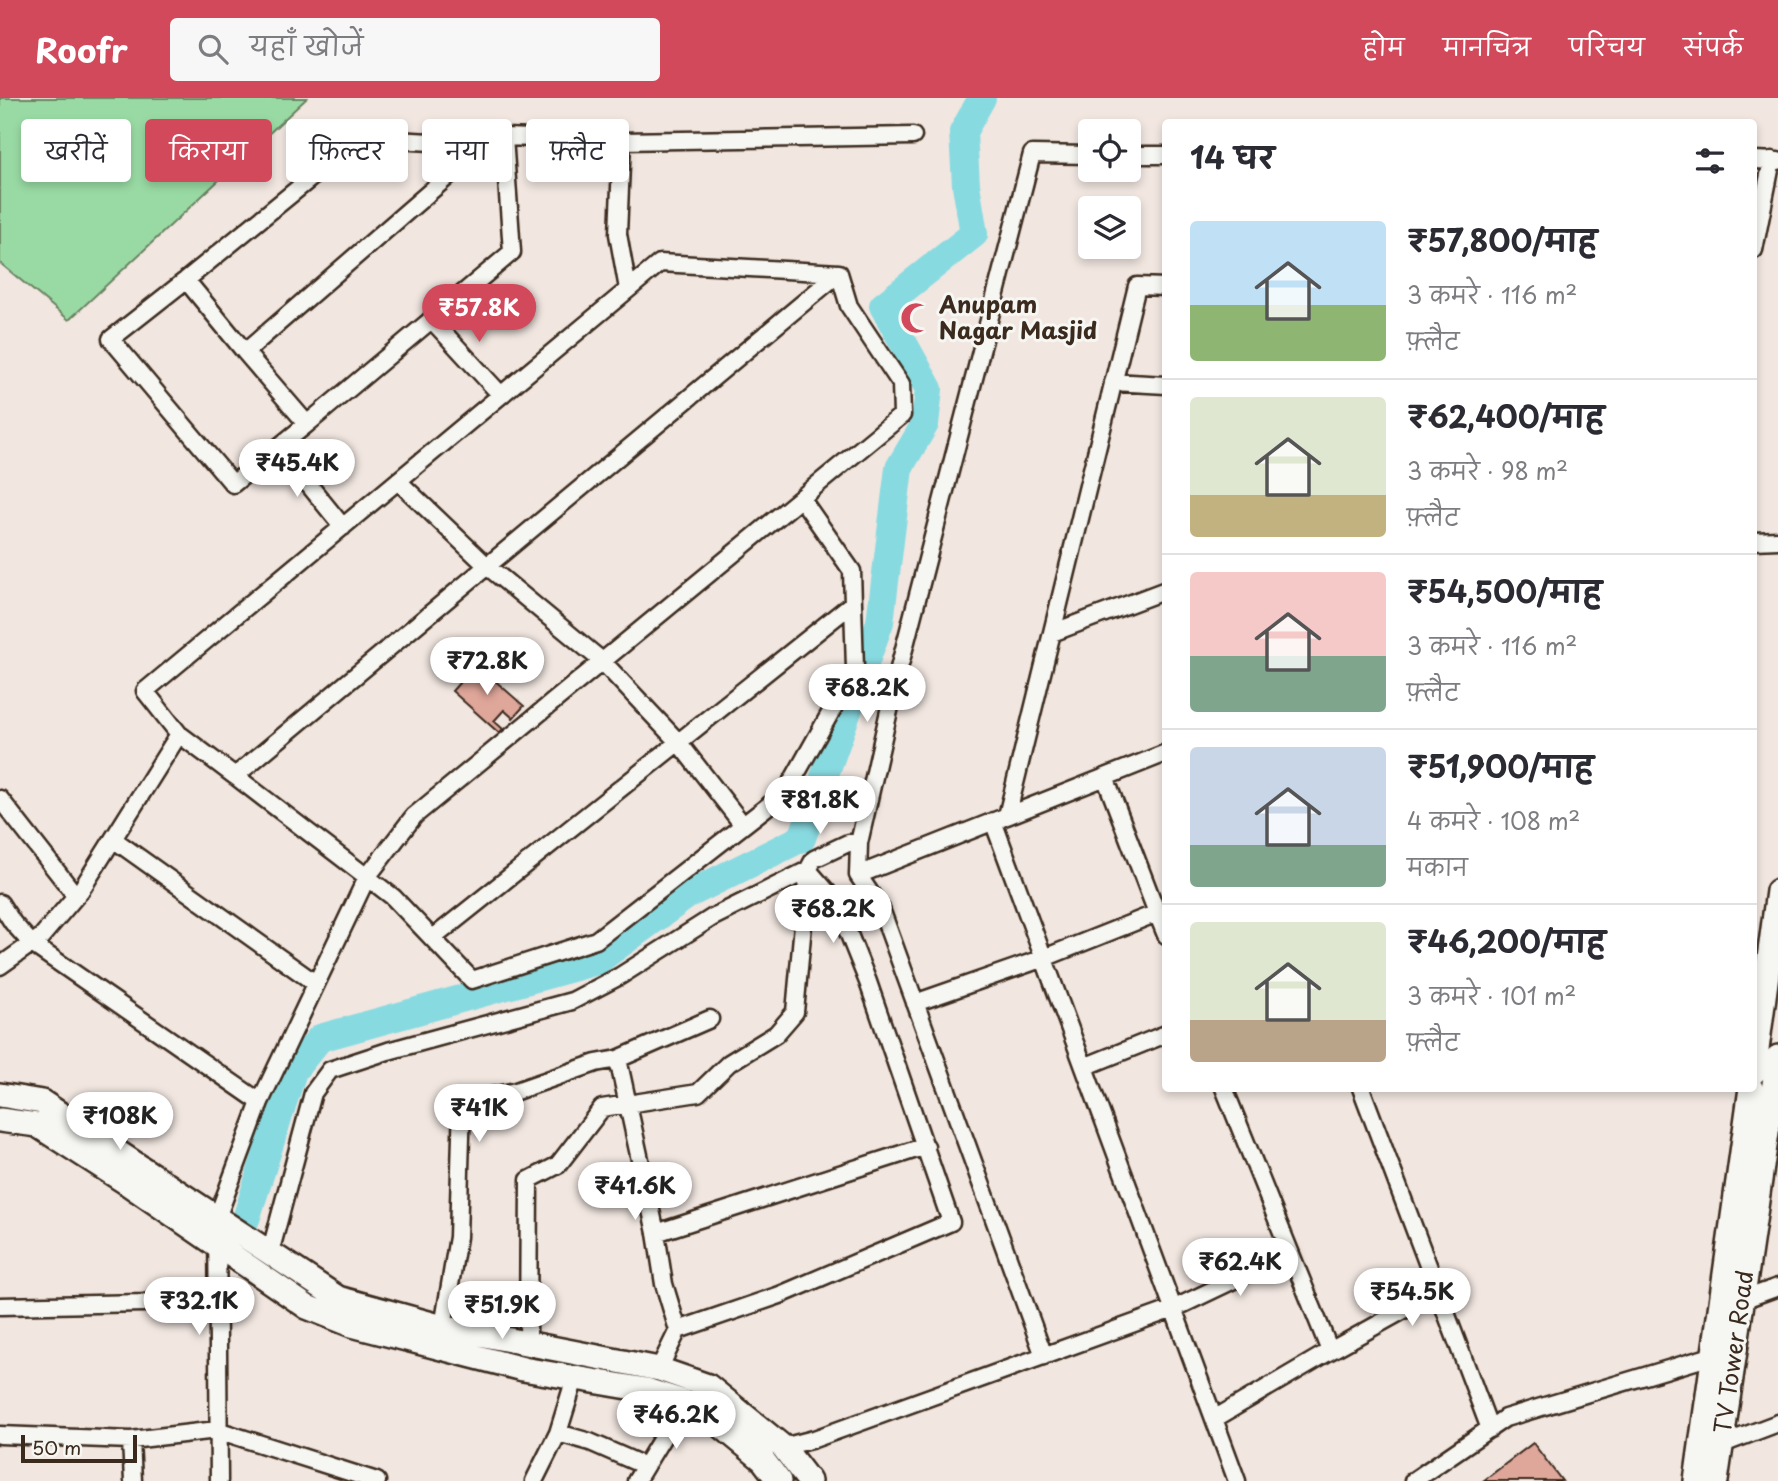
<!DOCTYPE html>
<html lang="hi">
<meta charset="utf-8">
<style>
body{margin:0;font-family:"Playpen Sans","Playpen Sans Deva",sans-serif;background:#f7f7f7;color:#2b2b33;height:100vh;display:flex;flex-direction:column;font-size:26px;white-space:nowrap}
*{box-sizing:border-box;margin:0}
p{font-size:23px;color:#7c7c81}
.icon{flex:none;width:38px;height:38px;fill:none;stroke:currentColor;stroke-width:2;stroke-linecap:round;stroke-linejoin:round}
.map{position:relative;flex:1;overflow:hidden}
.drawer{position:absolute;left:1162px;top:21px;width:595px;height:973px;display:flex;flex-direction:column;background:#fff;border-radius:7px;box-shadow:0 4px 10px #0003}
.drawer>*{flex:none}
.top-card{position:absolute;left:21px;top:21px;width:665px;height:63px;display:flex;gap:14px}
.buttons{position:absolute;left:1078px;top:21px;display:grid;gap:14px}
.buttons a{display:grid;place-items:center;width:63px;height:63px;border-radius:7px;background:#fff;box-shadow:0 4px 10px #0003;font-size:35px}
.scale{position:absolute;left:21px;bottom:18px;width:116px;box-sizing:border-box;padding-left:7px;border:4px solid #3b2a1e;border-top:0;font-size:19px;line-height:24px;white-space:nowrap;color:#3b2a1e;-webkit-text-stroke:5px #f6f6f2;paint-order:stroke}
.price{position:absolute;translate:-50% -60px;padding:0 16px;border-radius:24px;background:#fff;color:#222;font-size:23px;line-height:46px;filter:drop-shadow(0 2px 4px #0008)}
.price::after{content:'';position:absolute;left:50%;top:42px;width:21px;height:16px;margin-left:-10px;background:inherit;clip-path:polygon(0 0,100% 0,50% 100%)}
.price.on{background:#d1495b;color:#fff}
ul{padding:0;list-style:none}
li{display:flex;align-items:center;gap:21px;height:175px;padding:0 28px}
li+li{border-top:2px solid #e1e1e2}
li span{display:grid;place-items:center;flex:none;width:196px;height:140px;border-radius:7px;color:#555}
li>.icon{margin-inline-start:auto}
span .icon{width:84px;height:84px;fill:#fffc;stroke-width:1}
li b{font-size:30px}
h2{display:flex;justify-content:space-between;align-items:center;height:84px;padding:0 28px;font-size:30px}
.pill{padding:0 24px;border-radius:7px;background:#fff;box-shadow:0 4px 10px #0003;font-size:24px;line-height:63px}
.pill.on{background:#d1495b;color:#fff}
header{display:flex;align-items:center;gap:42px;box-sizing:border-box;height:98px;padding:0 35px;background:#d1495b;color:#fff}
header strong{font-size:33px}
nav{display:flex;gap:38px;margin-inline-start:auto;font-size:24px}
.search{width:490px;height:63px;background:#f7f7f7;display:flex;align-items:center;gap:18px;box-sizing:border-box;padding:0 24px;border-radius:7px;color:#7c7c81;font-size:26px}
.map>svg:first-child{display:block}
.green{fill:#99daa4;stroke:#6a8261;stroke-width:2}
.lines{fill:none;stroke-linecap:round;stroke-linejoin:round}
.river{stroke:#88dae1;stroke-width:28}
.building{fill:#dfa69a;stroke:#3b2a1e;stroke-width:2}
.street-casing{stroke:#3b2a1e;stroke-width:21}
.secondary-casing{stroke:#3b2a1e;stroke-width:28}
.street{stroke:#f6f6f2;stroke-width:16}
.secondary{stroke:#f6f6f2;stroke-width:23}
.labels{text-anchor:middle;stroke-width:6;stroke-linejoin:round;paint-order:stroke}
.poi-label{font-size:23px;font-weight:bold;fill:#3b2a1e;stroke:#f6f6f2;text-anchor:start}
.street-label{font-size:23px;fill:#3b2a1e;stroke:#f6f6f2}
</style>
<header>
<strong>Roofr</strong>
<div class="search"><svg class="icon" aria-label="search" viewBox="0 0 24 24"><circle cx="10" cy="10" r="6"/><path d="M15 15l6 6"/></svg>यहाँ खोजें</div>
<nav><a>होम</a><a>मानचित्र</a><a>परिचय</a><a>संपर्क</a></nav>
</header>
<div class="map">
<svg width="1778" height="1383" viewBox="0 0 1778 1383">
<rect width="100%" height="100%" fill="#f1e6e0"/>
<filter id="ink" filterUnits="userSpaceOnUse"><feTurbulence type="fractalNoise" baseFrequency=".0143" numOctaves="2"/><feDisplacementMap in="SourceGraphic" scale="14" xChannelSelector="R" yChannelSelector="G"/><feConvolveMatrix kernelMatrix="1 2 1 2 8 2 1 2 1" color-interpolation-filters="sRGB"/></filter>
<g filter="url(#ink)">
<path class="green" d="M0,0H307L69,222L0,165Z"/>
<g class="lines">
<path class="river" d="M246,1121L293,973L320,940L597,863L689,796L802,740L880,524L899,370L925,326L929,291L883,208L974,136L966,87L963,34L982,0"/>
</g>
<path class="building" d="M476,566L524,608L513,620L504,612L494,623L503,631L499,635L452,593Z
M1533,1345L1562,1383H1483Z"/>
<g class="lines">
<defs>
<path id="street" d="M504,39L512,154L307,326L245,254L484,47Z
M504,39L622,43L913,38
M622,43L618,136L628,191
M1129,57H1166
M1754,62L1778,63
M1754,152L1772,62
M186,182L360,40L484,47
M431,221L501,297
M245,254L186,182L111,241L233,386L307,326
M1113,284L1166,287
M279,350L343,429
M398,383L487,468L602,563L679,645L743,727
M1754,443L1778,442
M1052,535L1166,492
M179,636L145,593L660,165L839,175
M235,678L367,779L414,718L902,317L901,286L849,208L839,175
M0,701L76,798
M1007,718L1137,188L1166,189
M993,723L1237,1383
M113,741L315,885
M858,777L1166,655
M0,805L13,825L32,846L260,1004
M1157,815L1166,837
M433,840L853,505
M0,868L41,839L81,792L179,636L235,678L839,175
M915,905L1044,860L1157,815L1105,679
M618,961L710,921
M1084,969L1166,936
M1224,990L1330,1253L1438,1193
M1361,990L1490,1331
M656,1135L926,1048
M270,1155L313,995L330,972L388,953L572,903L620,878L713,819L808,772L814,761L848,745H859
M1742,1202L1778,1189
M0,1208L144,1205L217,1189
M443,1229L458,1139L462,1004L516,993L596,965L618,961L656,1135L664,1186L678,1232
M528,1247L529,1082L558,1067L602,1010L698,995L729,965L776,936L795,914L808,772L836,804L868,884L951,1124L780,1197L678,1232L659,1271
M1044,1258L881,811L858,777L859,745L896,582L1032,56L1090,57
M1214,1321L1330,1253
M558,1335L590,1344L645,1368
M0,1337L131,1342L217,1332L377,1383
M131,1342L133,1383
M1720,1347L1778,1325
M783,1349L814,1341L1173,1211L1290,1155
M219,1383L217,1120L260,1004L367,779L393,799L472,882L596,842L786,694L855,571L852,473L801,400
M534,1383L558,1335L575,1280
M636,1383L684,1304
M1413,1383L1505,1320L1715,1257"/>
<path id="secondary" d="M1754,974L1778,793
M0,997L42,1004L338,1200L443,1229L659,1271L708,1288L783,1349L809,1383
M0,1022L37,1027L124,1083L307,1209L352,1227L523,1271L646,1292L684,1304L718,1325L763,1362L779,1383
M1696,1383L1751,990
M1716,1383L1778,959"/>
</defs>
<use href="#street" class="street-casing"/>
<use href="#secondary" class="secondary-casing"/>
<use href="#street" class="street"/>
<use href="#secondary" class="secondary"/>
</g>
</g>
<defs>
<symbol id="mosque-bare" viewBox="-9 -9 18 18"><path d="M3.5-4.9A6 6 0 1 0 3.5 4.9A5 5 0 1 1 3.5-4.9Z" fill="#d1495b" stroke="#f6f6f2" stroke-width="2.5" paint-order="stroke"/></symbol>
</defs>
<g fill-rule="evenodd">
<use href="#mosque-bare" x="894" y="198" width="44" height="44"/>
</g>
<g class="labels">
<g class="poi-label">
<text x="939" y="215">Anupam<tspan x="939" dy="26">Nagar Masjid</tspan></text>
</g>
<g class="street-label">
<text transform="translate(1734 1254) rotate(-82)" y="8">TV Tower Road</text>
</g>
</g>
</svg>
<div class="buttons">
<a><svg class="icon" aria-label="locate" viewBox="0 0 24 24"><circle cx="12" cy="12" r="6"/><path d="M12 2v4M12 18v4M2 12h4M18 12h4"/></svg></a>
<a><svg class="icon" aria-label="layers" viewBox="0 0 24 24"><path d="M12 4l9 5-9 5-9-5zM3 14l9 5 9-5"/></svg></a>
</div>
<div class="scale">50 m</div>
<b class="price on" style="left:479px;top:246px">₹57.8K</b>
<b class="price" style="left:297px;top:401px">₹45.4K</b>
<b class="price" style="left:487px;top:599px">₹72.8K</b>
<b class="price" style="left:867px;top:626px">₹68.2K</b>
<b class="price" style="left:820px;top:738px">₹81.8K</b>
<b class="price" style="left:833px;top:847px">₹68.2K</b>
<b class="price" style="left:479px;top:1046px">₹41K</b>
<b class="price" style="left:120px;top:1054px">₹108K</b>
<b class="price" style="left:635px;top:1124px">₹41.6K</b>
<b class="price" style="left:1240px;top:1200px">₹62.4K</b>
<b class="price" style="left:1412px;top:1230px">₹54.5K</b>
<b class="price" style="left:199px;top:1239px">₹32.1K</b>
<b class="price" style="left:502px;top:1243px">₹51.9K</b>
<b class="price" style="left:676px;top:1353px">₹46.2K</b>
<div class="top-card">
<a class="pill">खरीदें</a>
<a class="pill on">किराया</a>
<a class="pill">फ़िल्टर</a>
<a class="pill">नया</a>
<a class="pill">फ़्लैट</a>
</div>
<section class="drawer">
<h2>14 घर<svg class="icon" aria-label="filters" viewBox="0 0 24 24"><path d="M4 7h16M4 17h16"/><circle cx="9" cy="7" r="2"/><circle cx="15" cy="17" r="2"/></svg></h2>
<ul>
<li><span style="background:linear-gradient(#bfe0f5 60%,#8fb573 0)"><svg class="icon" aria-label="home" viewBox="0 0 24 24"><path d="M3 11l9-7 9 7M6 9v11h12V9"/></svg></span><div><b>₹57,800/माह</b><p>3 कमरे · 116 m²</p><p>फ़्लैट</p></div></li>
<li><span style="background:linear-gradient(#dfe7d0 70%,#c2b280 0)"><svg class="icon" aria-label="home" viewBox="0 0 24 24"><path d="M3 11l9-7 9 7M6 9v11h12V9"/></svg></span><div><b>₹62,400/माह</b><p>3 कमरे · 98 m²</p><p>फ़्लैट</p></div></li>
<li><span style="background:linear-gradient(#f6c9c9 60%,#7fa58c 0)"><svg class="icon" aria-label="home" viewBox="0 0 24 24"><path d="M3 11l9-7 9 7M6 9v11h12V9"/></svg></span><div><b>₹54,500/माह</b><p>3 कमरे · 116 m²</p><p>फ़्लैट</p></div></li>
<li><span style="background:linear-gradient(#c9d6e8 70%,#7fa58c 0)"><svg class="icon" aria-label="home" viewBox="0 0 24 24"><path d="M3 11l9-7 9 7M6 9v11h12V9"/></svg></span><div><b>₹51,900/माह</b><p>4 कमरे · 108 m²</p><p>मकान</p></div></li>
<li><span style="background:linear-gradient(#dfe7d0 70%,#b9a48a 0)"><svg class="icon" aria-label="home" viewBox="0 0 24 24"><path d="M3 11l9-7 9 7M6 9v11h12V9"/></svg></span><div><b>₹46,200/माह</b><p>3 कमरे · 101 m²</p><p>फ़्लैट</p></div></li>
</ul>
</section>
</div>
